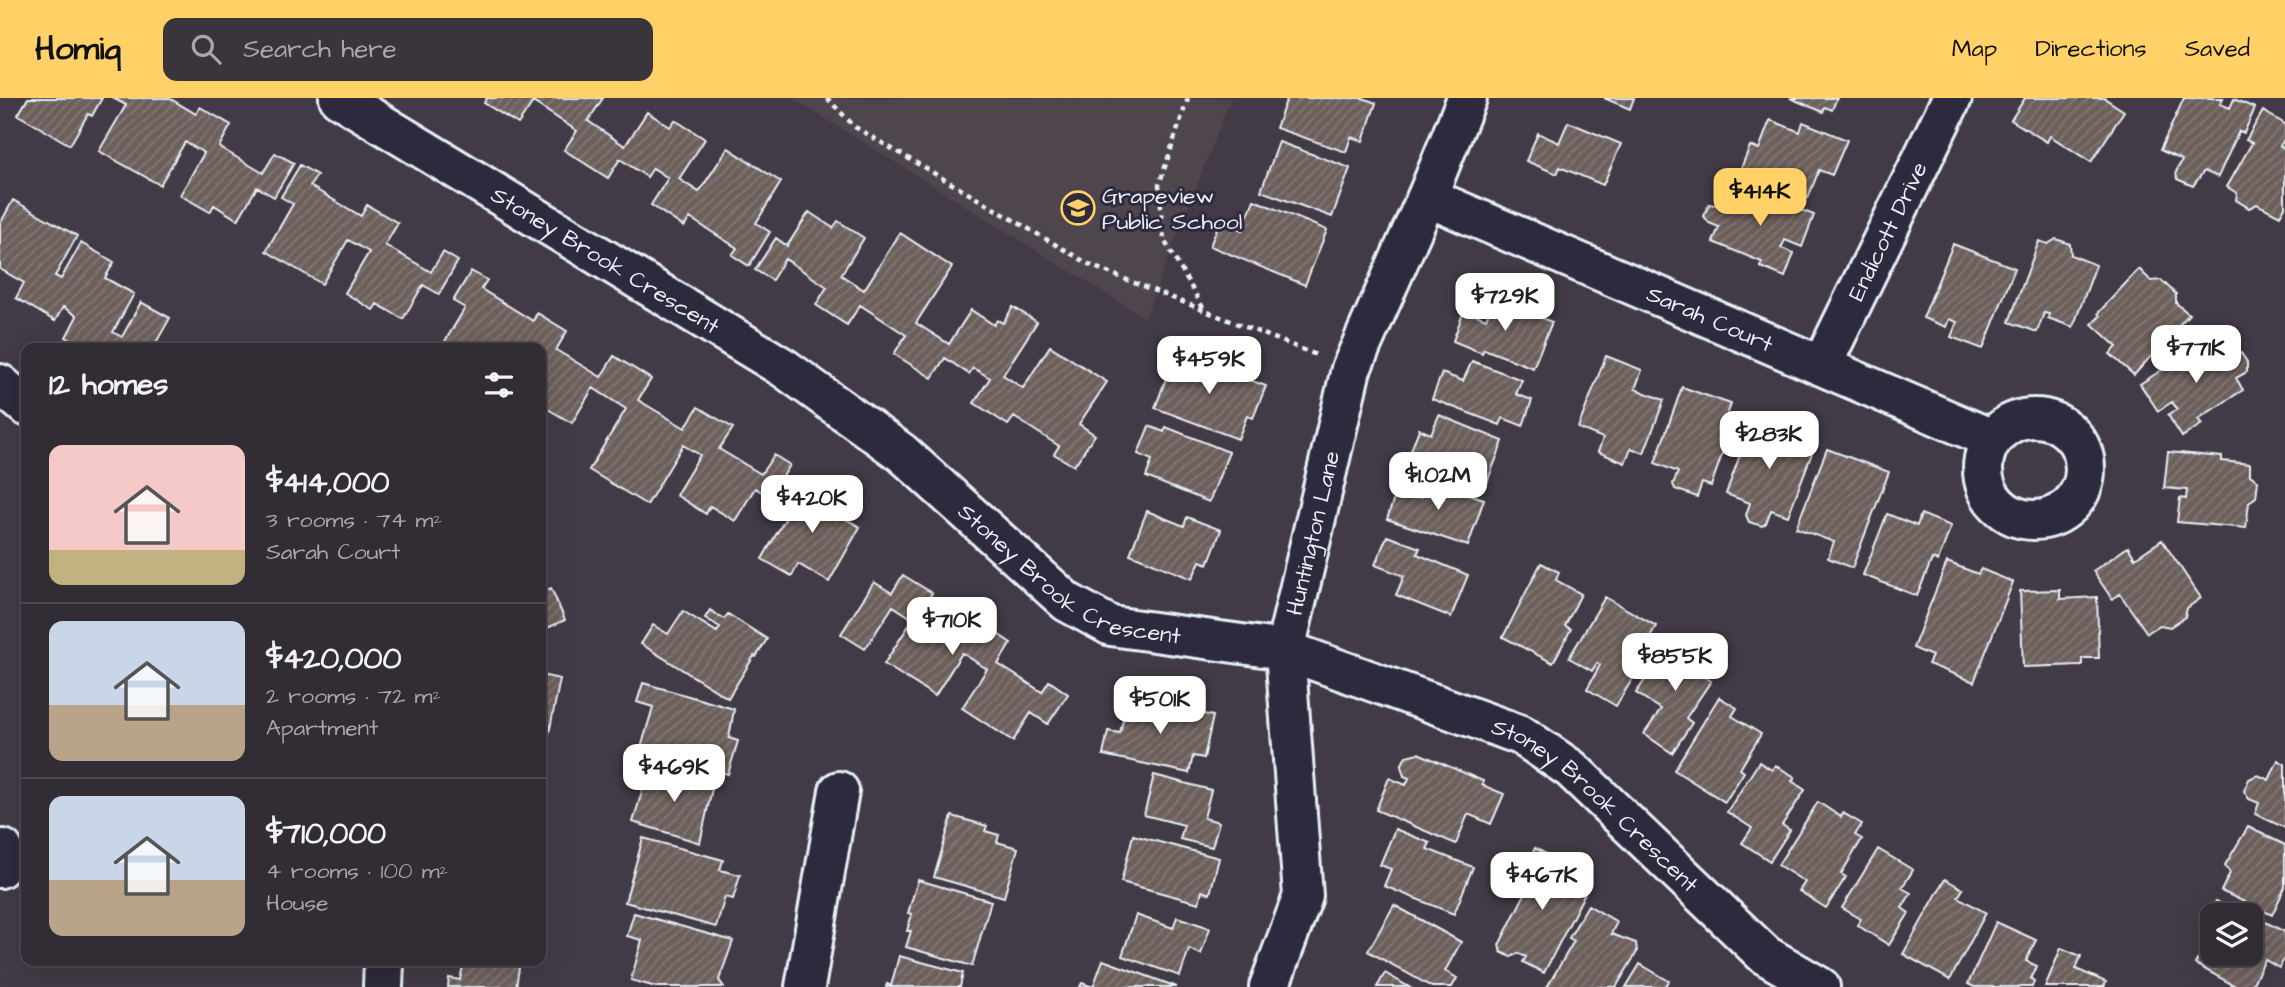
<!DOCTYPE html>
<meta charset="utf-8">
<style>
body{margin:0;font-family:"Architects Daughter",sans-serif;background:#3a343c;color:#f1f3f6;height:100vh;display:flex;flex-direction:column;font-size:26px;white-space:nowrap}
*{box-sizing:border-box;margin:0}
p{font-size:23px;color:#a8a7ac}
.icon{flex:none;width:38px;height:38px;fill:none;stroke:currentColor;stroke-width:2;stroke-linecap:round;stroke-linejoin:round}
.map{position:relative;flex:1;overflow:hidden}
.side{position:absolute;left:21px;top:245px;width:525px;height:623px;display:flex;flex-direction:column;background:#322c34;border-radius:14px;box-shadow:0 7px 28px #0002,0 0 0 2px #4d484f}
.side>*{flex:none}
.buttons{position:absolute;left:2200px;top:805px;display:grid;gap:14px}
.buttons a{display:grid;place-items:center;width:63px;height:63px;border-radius:14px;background:#322c34;box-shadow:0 7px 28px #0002,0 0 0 2px #4d484f;font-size:35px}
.price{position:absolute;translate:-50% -60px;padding:0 16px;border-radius:14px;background:#fff;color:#222;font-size:23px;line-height:46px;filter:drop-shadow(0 2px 4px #0008)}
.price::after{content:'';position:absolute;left:50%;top:42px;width:21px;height:16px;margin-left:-10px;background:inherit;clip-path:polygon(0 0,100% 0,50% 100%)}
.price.current{background:#ffd166;color:#111}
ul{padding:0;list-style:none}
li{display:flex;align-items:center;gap:21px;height:175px;padding:0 28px}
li+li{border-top:2px solid #4d484f}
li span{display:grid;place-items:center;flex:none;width:196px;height:140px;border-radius:14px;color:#555}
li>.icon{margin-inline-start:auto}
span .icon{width:84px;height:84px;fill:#fffc;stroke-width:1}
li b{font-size:30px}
h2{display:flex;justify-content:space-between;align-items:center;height:84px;padding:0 28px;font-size:30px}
header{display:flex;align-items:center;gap:42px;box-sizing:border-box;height:98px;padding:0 35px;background:#ffd166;color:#111}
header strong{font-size:33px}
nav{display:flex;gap:38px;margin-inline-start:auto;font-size:24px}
.search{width:490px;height:63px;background:#3a343c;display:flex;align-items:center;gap:18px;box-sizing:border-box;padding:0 24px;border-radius:14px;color:#a8a7ac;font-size:26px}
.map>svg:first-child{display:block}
.built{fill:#4f454d}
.building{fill:url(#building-hatch);stroke:#e8f1f8;stroke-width:2}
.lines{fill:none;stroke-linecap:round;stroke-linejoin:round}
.minor-casing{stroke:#e8f1f8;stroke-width:44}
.path{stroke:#e8f1f8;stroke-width:4.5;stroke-dasharray:5 5;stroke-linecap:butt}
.minor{stroke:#2f2a3d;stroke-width:38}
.labels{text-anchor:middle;stroke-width:6;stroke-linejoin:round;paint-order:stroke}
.poi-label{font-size:23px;fill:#e8f1f8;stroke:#2f2a3d;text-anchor:start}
.street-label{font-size:23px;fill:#e8f1f8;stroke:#2f2a3d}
</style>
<header>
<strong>Homiq</strong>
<div class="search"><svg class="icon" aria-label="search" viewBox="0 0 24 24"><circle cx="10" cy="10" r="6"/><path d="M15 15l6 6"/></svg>Search here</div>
<nav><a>Map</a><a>Directions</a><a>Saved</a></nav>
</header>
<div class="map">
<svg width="2285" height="889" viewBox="0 0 2285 889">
<defs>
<pattern id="building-hatch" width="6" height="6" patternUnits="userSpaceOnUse" patternTransform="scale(1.75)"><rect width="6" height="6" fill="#6d605c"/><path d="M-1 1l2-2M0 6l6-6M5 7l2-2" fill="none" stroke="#827774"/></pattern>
</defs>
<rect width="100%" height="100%" fill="#423a46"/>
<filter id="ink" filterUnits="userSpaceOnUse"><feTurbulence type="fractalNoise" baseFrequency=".0143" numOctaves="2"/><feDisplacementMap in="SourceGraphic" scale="14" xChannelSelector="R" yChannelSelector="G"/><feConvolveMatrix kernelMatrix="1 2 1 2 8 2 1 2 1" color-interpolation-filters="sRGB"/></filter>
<g filter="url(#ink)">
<path class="built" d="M792,0H1231L1145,220Z"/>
<path class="building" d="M28,0H102L92,18L88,16L70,47L18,17Z
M113,0H169L196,16L200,9L231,27L219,49L263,75L275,55L294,65L274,99L257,89L238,122L214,107L210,114L180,97L204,55L185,44L160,87L99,53L126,7Z
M487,0H603L588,23L625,48L647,14L670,29L675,22L705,41L679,81L699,94L728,50L781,84L756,125L770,134L749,168L732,157L737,150L690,120L684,129L651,107L668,80L653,70L647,79L620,61L608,80L564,52L577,33L533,4L518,26L484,5Z
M1287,0H1363L1376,5L1363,43L1351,39L1346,54L1276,30Z
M1604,0H1634L1630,11Z
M1790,0H1837L1832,12L1825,9L1823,14Z
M2025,0H2104L2124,13L2091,64L2050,38L2047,44L2011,22Z
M2184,0H2223L2220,6L2230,10L2234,1L2255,10L2244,35L2239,33L2218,79L2204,73L2193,88L2177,81L2176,74L2182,62L2160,52Z
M2263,13L2285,26V40L2280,48L2285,51V109L2280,118L2257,106L2249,110L2236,102L2237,95L2227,89L2252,45L2246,42Z
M1770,22L1800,34L1803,24L1847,42L1832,77L1819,72L1808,100L1740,73L1750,48L1759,51Z
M1568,24L1621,46L1603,87L1560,69L1557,76L1526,63L1538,35L1559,45Z
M1279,44L1350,70L1332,119L1261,93Z
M300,67L317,77L310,88L361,118L367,107L398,125L385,147L431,174L443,154L458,163L439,196L423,187L403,221L377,206L373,212L345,195L369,154L348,142L322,186L266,153L293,106L281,99Z
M1737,87L1814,117L1802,149L1785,142L1781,150L1794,155L1785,179L1760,169L1762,164L1713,144L1719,129L1709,125L1704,118L1709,106L1728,109Z
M13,102L77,138L55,178L61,181L81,145L114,164L105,180L134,196L113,234L122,239L141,204L170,220L153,250H80L82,248L66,239L77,218L63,209L55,223L16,200L24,185L0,171V126Z
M1254,102L1327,132L1305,187L1210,148L1220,123L1242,132Z
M809,114L833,130L838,123L864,140L841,177L864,192L900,135L952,169L916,225L949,246L971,212L994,227L997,222L1003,225L1013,209L1037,224L1003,277L1023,290L1050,248L1107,284L1079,326L1095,337L1074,368L1054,356L1059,348L1014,319L1008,327L974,305L990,280L973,270L969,276L945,260L932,280L894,256L906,237L860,207L847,227L816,207L827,189L785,161L772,182L755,172L776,140L787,148Z
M2056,141L2070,146L2071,157L2096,167L2073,229L2048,220L2049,216L2044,215L2037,234L2009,224L2039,143L2048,146Z
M1953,146L2015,170L1983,251L1951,239L1957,224L1949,221L1946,229L1923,220Z
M2139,171L2151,183L2161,182L2176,196V205L2189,216L2134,277L2110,256L2117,249L2092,226L2100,218L2098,215Z
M471,173L487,182L481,191L533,223L537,215L567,233L556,252L601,279L614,258L651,281L638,302L685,330L698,309L733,330L719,351L761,376L774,357L790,367L770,399L755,390L735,423L710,408L706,416L676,397L700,357L683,347L647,407L589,372L626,311L593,290L572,325L546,310L543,315L541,314V250H525L519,247L517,250H441L465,210L453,203Z
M1495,201L1552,224L1533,270L1484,251L1482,255L1453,243L1464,212L1486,221Z
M2210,241L2224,262L2241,255L2247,264V274L2236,280L2243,292L2198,321L2202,326L2182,339L2168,317L2177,311L2172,304L2158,313L2140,286Z
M1176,254L1266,288L1253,320L1247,318L1238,341L1155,310Z
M1606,258L1642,272L1635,291L1664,302L1644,355L1631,350L1625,365L1598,354L1603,340L1578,330Z
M1472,263L1522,282L1516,296L1532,302L1523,328L1503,320L1500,327L1432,301L1442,275L1463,283Z
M1682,289L1731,306L1723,328L1731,331L1711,388L1702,385L1697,399L1675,391L1673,386L1678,374L1655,365Z
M1439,317L1503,343L1486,387L1452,373L1448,382L1406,366L1419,331L1431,336Z
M1754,318L1786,330L1781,345L1791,349L1794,339L1815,347L1788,418L1771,412L1766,425L1762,428L1749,424L1746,417L1750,405L1726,396Z
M1149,328L1164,334L1166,329L1229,354L1209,404L1146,379L1152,362L1138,356Z
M1827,351L1889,374L1852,470L1828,460L1834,444L1796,430Z
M2168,354L2222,359V363L2250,366V377L2258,383L2256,399L2249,404L2246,430L2177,424L2180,400L2186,401L2187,392L2164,390Z
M807,383L842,403L835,415L860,429L829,484L798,466L792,478L762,461Z
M1427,383L1484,401L1468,448L1387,421L1397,392L1421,400Z
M1147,413L1184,428L1187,419L1221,432L1208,466L1200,463L1192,481L1130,456Z
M1887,416L1917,428L1921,416L1951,428L1938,463L1932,461L1917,498L1863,477Z
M1387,438L1420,450L1417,456L1468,477L1451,519L1396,497L1404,478L1375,467Z
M2162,442L2201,500L2187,510L2185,519L2170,529L2160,527L2147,535L2120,496L2112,501L2093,473L2128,449L2135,460Z
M1947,464L1978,476L1981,471L2013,484L1974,584L1928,566L1932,558L1913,550Z
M1541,465L1559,474L1556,482L1581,496L1565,528L1571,531L1553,565L1503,539Z
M903,477L932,495L927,503L977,536L983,526L1011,545L998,566L1042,594L1049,583L1068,596L1048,626L1031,615L1013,643L962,610L987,571L962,555L935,598L884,566L913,521L893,508L865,551L841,536L874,484L892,495Z
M551,490L565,522L541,533V495Z
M2060,492V501L2097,499L2099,560H2082V567L2023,569L2020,493Z
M1605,499L1656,528L1634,568L1639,570L1616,608L1587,591L1600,567L1597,565L1592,573L1569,560Z
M710,512L724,521L728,516L767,541L756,559L754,558L728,600L641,546L653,527L668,536L683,513L717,534L720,529L705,520Z
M1690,541L1711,555L1698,575L1711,583L1686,620L1692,625L1672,655L1644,636L1661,611L1636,595L1666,552L1678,560Z
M541,577L560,581L541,675Z
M643,585L734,611L729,640L738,643L728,676L641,650L653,609L637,604Z
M1719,599L1737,610L1732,618L1761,636L1740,671L1744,674L1725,704L1674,672Z
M1128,600L1213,618L1204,660L1193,658L1189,675L1103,657L1108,633L1120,635Z
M1418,655L1483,683L1482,687L1504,696L1491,726L1468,716L1456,746L1376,712L1389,680L1406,687L1409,680L1404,678L1401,668L1406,658Z
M2278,662L2285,666V730L2255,716L2259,705L2249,701L2244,693L2249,681L2258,677L2269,682Z
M1759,664L1772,672L1775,667L1795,679L1792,683L1805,692L1782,727L1790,732L1770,763L1742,745L1752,730L1727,714Z
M650,666L713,686L700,745L633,724Z
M1154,677L1211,692L1204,720L1219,724L1212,749L1180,741L1184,727L1144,717Z
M1818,704L1841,719L1843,715L1862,726L1855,737L1862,741L1841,776L1846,779L1826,810L1799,793L1805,784L1778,767Z
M952,718L987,728L985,733L999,737L997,744L1018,750L1004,799L934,779Z
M2248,729L2285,747V789L2272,817L2221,793L2230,775L2225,767Z
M1395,731L1430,745L1427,751L1473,769L1454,816L1384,788L1391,771L1380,767Z
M1133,737L1219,760L1210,796L1202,793L1199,805L1121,784Z
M643,740L723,762L720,772L740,777L733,801L725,799L716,829L625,804Z
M1535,750L1564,766L1559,775L1583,788L1586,793L1544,875L1523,864L1526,859L1518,855L1511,859L1501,854L1499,847L1528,790L1517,784Z
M1878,751L1913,772L1902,790L1911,795L1902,810L1909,815L1889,847L1857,827L1861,821L1842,810Z
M1945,781L1963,791L1958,799L1986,815L1950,882L1903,856Z
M918,782L991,803L972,868L906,849L911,833H907L912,816L908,815Z
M2216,803L2242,817H2212V833L2202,828Z
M1394,807L1461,844L1445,873L1457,880L1452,889H1432L1368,853Z
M1588,807L1617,824L1611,836L1636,845L1637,854L1616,889H1547L1574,843L1569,840Z
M634,815L733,843L719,882L724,889H656L631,882L642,842L627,838Z
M1136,817L1173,830L1177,819L1210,830L1201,856L1189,851L1180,878L1122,858Z
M2254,818L2285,834V859L2279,870L2265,862L2251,889H2237L2195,866L2212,835V856H2250V822Z
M1996,824L2036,842L2026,863L2037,868L2031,881L2034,883L2032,889H1974L1968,886Z
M2061,850L2081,858L2076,871L2106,884L2104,889H2045Z
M899,858L963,875L960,889H886L887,886L891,888Z
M1103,862L1177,889H1080L1082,885L1093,889Z
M464,863H520L516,889H448L449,880L460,882Z
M1640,866L1669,883L1665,889H1626Z
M1385,875L1409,889H1377Z"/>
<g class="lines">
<defs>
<g id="minor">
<path id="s1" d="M339,0L784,270L902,355L1067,504L1111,528L1285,552L1521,637L1571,671L1765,857L1820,889"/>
<path id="s2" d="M1427,99L1992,341"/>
<path id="s3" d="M1822,267L1952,0"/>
<path d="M0,286L26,308"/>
<circle cx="2034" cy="371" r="51"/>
<path d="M0,770L3,751"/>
<path d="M383,889L384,863"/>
<path d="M805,889L839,693"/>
<path id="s4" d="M1269,889L1303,798L1285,552L1351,271L1427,99L1467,0"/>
</g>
</defs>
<use href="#minor" class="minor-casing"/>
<path class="path" d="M827,0L855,29L1092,168L1319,258
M1188,0L1159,87L1164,142L1205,213"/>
<use href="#minor" class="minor"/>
</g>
</g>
<defs>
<symbol id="school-ring" viewBox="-11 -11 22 22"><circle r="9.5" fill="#2f2a3d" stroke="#ffd166" stroke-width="1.5"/><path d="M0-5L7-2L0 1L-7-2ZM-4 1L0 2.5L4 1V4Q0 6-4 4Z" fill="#ffd166"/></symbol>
</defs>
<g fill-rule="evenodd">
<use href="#school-ring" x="1059" y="91" width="38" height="38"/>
</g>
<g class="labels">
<g class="poi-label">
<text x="1102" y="105">Grapeview<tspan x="1102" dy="26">Public School</tspan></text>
</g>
<g class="street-label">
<text dy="8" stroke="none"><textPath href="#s3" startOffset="149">Endicott Drive</textPath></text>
<text dy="8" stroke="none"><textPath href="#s1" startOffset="312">Stoney Brook Crescent</textPath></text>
<text dy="8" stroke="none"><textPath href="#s2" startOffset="308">Sarah Court</textPath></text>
<text dy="8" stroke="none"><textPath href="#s4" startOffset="464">Huntington Lane</textPath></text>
<text dy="8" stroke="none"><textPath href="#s1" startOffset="878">Stoney Brook Crescent</textPath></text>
<text dy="8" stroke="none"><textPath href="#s1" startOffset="1466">Stoney Brook Crescent</textPath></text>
</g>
</g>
</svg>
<div class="buttons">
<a><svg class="icon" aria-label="layers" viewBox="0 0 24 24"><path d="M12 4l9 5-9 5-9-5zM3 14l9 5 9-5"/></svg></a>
</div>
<b class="price current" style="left:1760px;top:130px">$414K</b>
<b class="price" style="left:1505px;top:235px">$729K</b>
<b class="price" style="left:2196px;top:287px">$771K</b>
<b class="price" style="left:1209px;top:298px">$459K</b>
<b class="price" style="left:1769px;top:373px">$283K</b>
<b class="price" style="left:1438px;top:414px">$1.02M</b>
<b class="price" style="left:812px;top:437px">$420K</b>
<b class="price" style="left:952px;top:559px">$710K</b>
<b class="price" style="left:1675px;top:595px">$855K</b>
<b class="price" style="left:1160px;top:638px">$501K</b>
<b class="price" style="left:674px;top:706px">$469K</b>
<b class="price" style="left:1542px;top:814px">$467K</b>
<section class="side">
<h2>12 homes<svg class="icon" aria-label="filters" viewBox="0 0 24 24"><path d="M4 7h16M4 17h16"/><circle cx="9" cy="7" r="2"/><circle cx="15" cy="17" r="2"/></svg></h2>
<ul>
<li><span style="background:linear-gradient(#f6c9c9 75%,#c2b280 0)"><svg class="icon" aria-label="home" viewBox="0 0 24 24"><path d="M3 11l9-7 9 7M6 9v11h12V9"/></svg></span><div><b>$414,000</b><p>3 rooms · 74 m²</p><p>Sarah Court</p></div></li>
<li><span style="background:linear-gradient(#c9d6e8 60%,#b9a48a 0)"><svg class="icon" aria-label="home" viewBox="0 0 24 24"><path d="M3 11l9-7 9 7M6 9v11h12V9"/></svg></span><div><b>$420,000</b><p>2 rooms · 72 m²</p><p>Apartment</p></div></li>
<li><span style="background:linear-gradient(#c9d6e8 60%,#b9a48a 0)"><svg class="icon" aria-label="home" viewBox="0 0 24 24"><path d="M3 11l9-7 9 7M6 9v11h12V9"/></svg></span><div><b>$710,000</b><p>4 rooms · 100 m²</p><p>House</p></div></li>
</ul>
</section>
</div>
